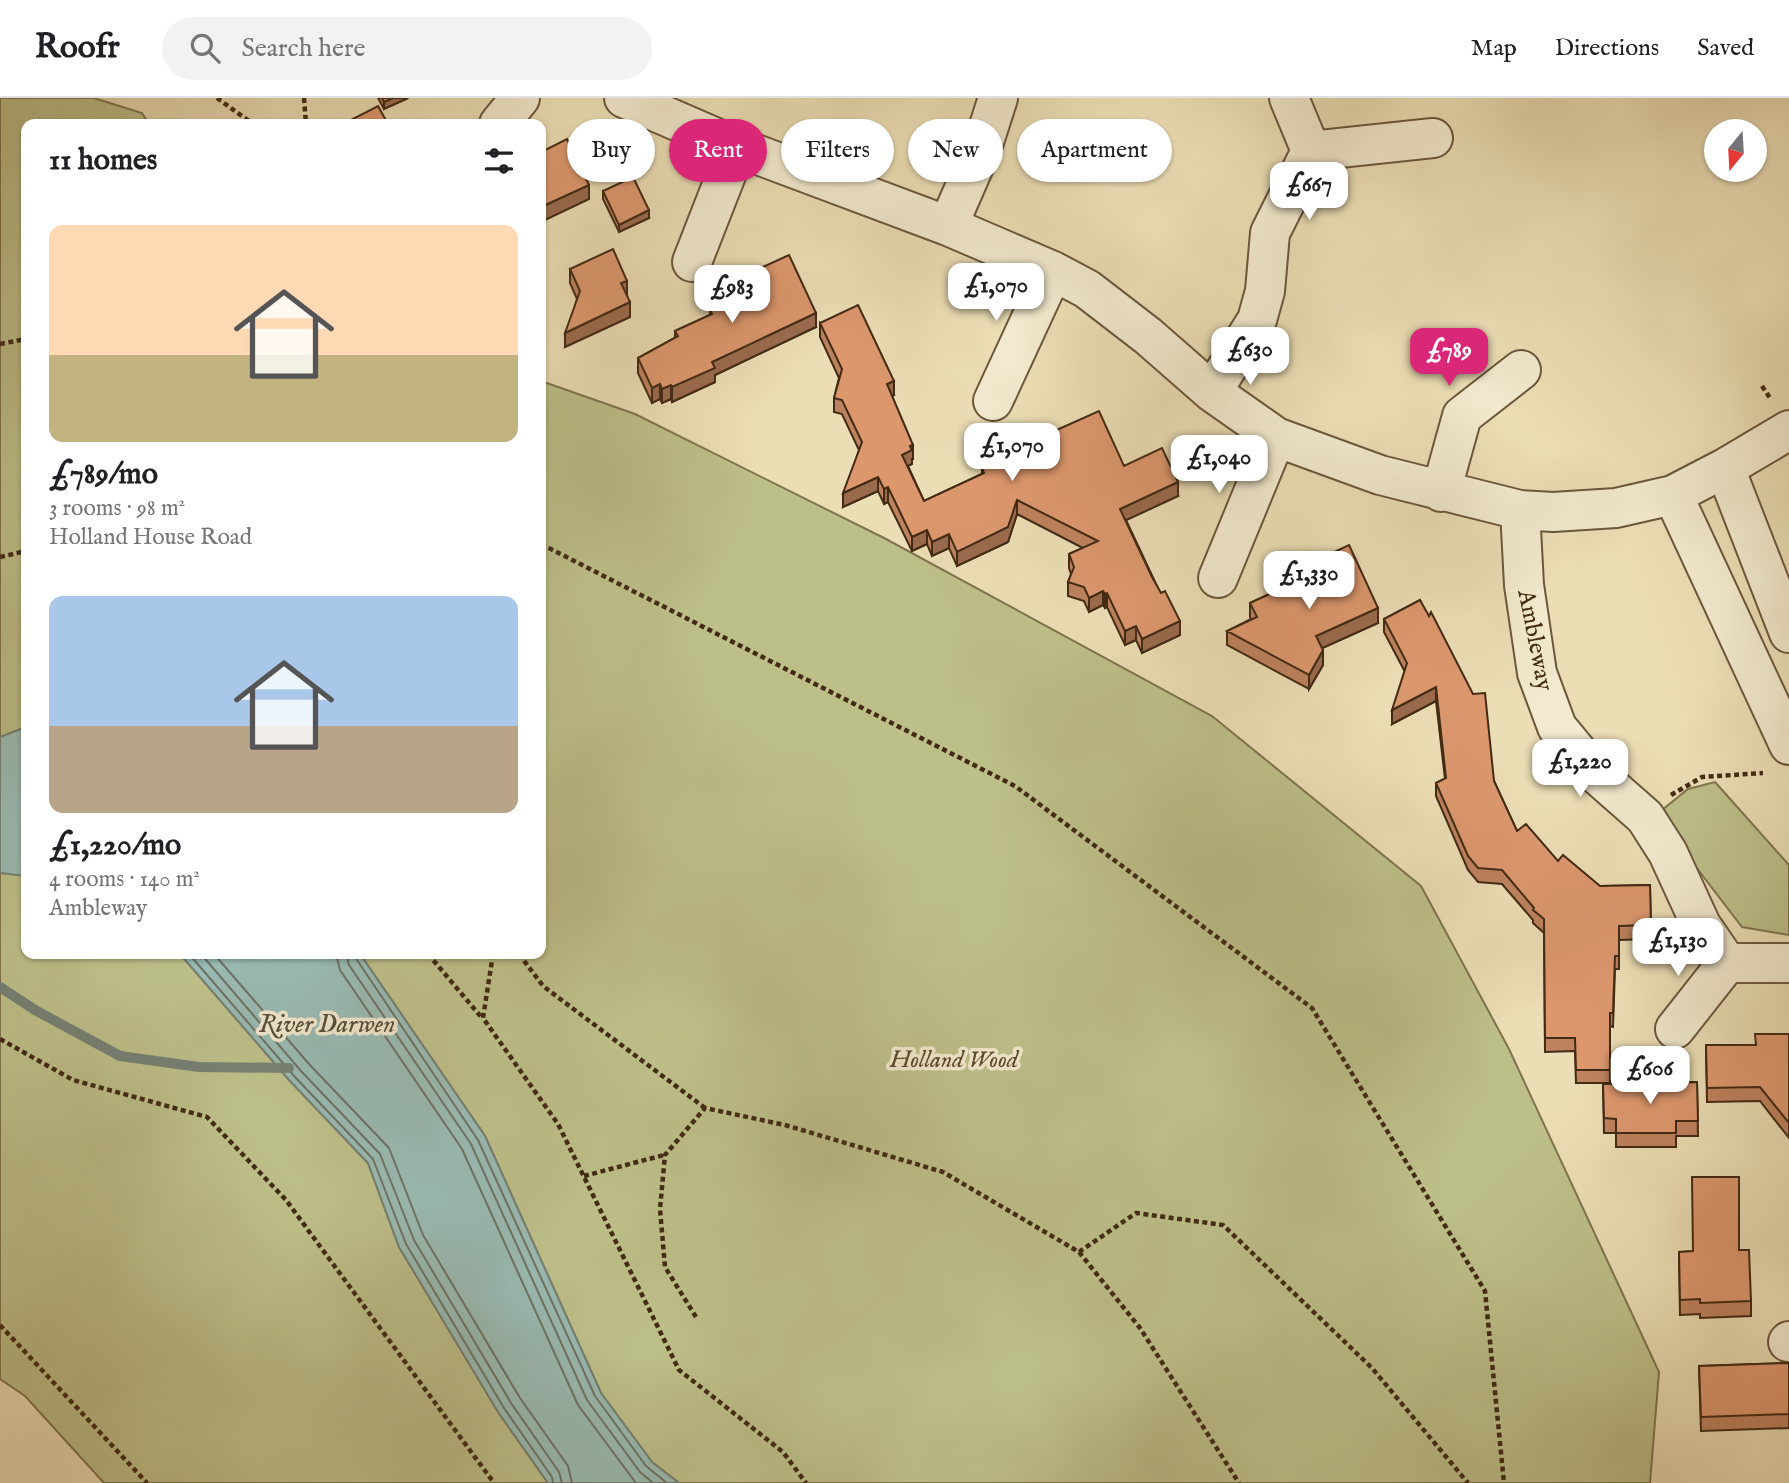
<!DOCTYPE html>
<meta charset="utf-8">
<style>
body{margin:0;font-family:"IM FELL English",serif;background:#f2f2f2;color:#202124;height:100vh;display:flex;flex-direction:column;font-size:26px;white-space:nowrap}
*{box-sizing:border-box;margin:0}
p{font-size:23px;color:#757577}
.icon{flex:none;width:38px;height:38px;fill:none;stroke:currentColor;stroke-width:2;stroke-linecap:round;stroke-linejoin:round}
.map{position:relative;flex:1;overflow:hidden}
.drawer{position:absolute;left:21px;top:21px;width:525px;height:840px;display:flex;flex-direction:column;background:#fff;border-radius:14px;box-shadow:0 2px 5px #0004}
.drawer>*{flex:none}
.hud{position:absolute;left:567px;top:21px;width:665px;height:63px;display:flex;gap:14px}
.needle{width:46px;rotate:198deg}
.fabs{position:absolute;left:1704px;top:21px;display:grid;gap:14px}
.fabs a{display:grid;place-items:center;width:63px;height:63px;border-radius:50%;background:#fff;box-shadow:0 2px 5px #0004;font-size:35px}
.price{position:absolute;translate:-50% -60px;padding:0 16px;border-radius:14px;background:#fff;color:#222;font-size:23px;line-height:46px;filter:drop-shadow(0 2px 4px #0008)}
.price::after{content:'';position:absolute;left:50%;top:42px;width:21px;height:16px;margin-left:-10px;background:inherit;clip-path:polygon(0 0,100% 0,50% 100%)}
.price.on{background:#db2777;color:#fff}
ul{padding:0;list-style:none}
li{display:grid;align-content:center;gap:14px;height:371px;padding:0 28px}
li span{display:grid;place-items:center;height:217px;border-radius:14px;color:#555}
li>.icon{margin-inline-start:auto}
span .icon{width:126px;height:126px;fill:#fffc;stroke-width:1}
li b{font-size:30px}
h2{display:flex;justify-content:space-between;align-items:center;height:84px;padding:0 28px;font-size:30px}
.pill{padding:0 24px;border-radius:32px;background:#fff;box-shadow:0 2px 5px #0004;font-size:24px;line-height:63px}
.pill.on{background:#db2777;color:#fff}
header{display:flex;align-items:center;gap:42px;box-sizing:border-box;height:98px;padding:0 35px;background:#fff;border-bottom:2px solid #e0e0e0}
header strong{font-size:33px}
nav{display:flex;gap:38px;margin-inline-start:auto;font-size:24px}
.search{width:490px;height:63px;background:#f2f2f2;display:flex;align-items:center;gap:18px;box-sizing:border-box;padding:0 24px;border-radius:38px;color:#757577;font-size:26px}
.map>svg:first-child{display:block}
.green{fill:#bdbf89;stroke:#80744e;stroke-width:2}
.water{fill:#99bbb4;stroke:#768174;stroke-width:2}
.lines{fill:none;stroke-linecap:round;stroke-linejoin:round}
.shore{stroke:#6e7264;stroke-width:2}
.stream{stroke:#768174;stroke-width:10}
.minor-casing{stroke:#6c573c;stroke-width:42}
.path{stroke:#422a14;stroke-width:4.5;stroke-dasharray:5 3.5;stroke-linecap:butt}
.minor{stroke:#f2e9ce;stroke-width:38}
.wall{fill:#bd825e;stroke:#422a14;stroke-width:2}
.shaded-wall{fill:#9a6a4c;stroke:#422a14;stroke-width:2}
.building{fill:#dc976d;stroke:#422a14;stroke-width:2}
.labels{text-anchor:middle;stroke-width:7;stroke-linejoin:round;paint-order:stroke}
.street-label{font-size:24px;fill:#422a14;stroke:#f2e9ce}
.park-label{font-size:24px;font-style:italic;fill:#5b482b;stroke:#f2e9ce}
.water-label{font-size:26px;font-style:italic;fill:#584e3c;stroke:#f2e9ce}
</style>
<header>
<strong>Roofr</strong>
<div class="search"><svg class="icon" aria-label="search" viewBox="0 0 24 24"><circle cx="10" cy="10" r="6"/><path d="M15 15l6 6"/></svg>Search here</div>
<nav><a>Map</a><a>Directions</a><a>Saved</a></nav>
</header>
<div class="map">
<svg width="1789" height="1385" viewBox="0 0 1789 1385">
<rect width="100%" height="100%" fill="#ebddb4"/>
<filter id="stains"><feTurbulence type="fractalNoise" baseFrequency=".00286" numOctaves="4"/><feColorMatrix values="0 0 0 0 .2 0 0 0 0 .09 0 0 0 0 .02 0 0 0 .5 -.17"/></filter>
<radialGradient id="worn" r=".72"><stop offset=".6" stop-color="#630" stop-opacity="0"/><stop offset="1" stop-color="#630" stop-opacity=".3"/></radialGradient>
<path class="green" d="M0,0H94L142,15L149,26H26V629L0,639Z
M541,283L635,316L886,441L1212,618L1421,788L1509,951L1659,1274L1650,1385H679L652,1364L601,1295L485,1038L360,856H541Z
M1715,684L1789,767V837L1742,829L1656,717L1688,691Z
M0,774L26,777V856H180L290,983L368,1065L399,1149L498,1314L548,1385H104L25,1298L0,1281Z"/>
<path class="water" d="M26,629V778L0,775V639Z
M180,856H360L485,1038L601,1295L652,1364L679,1385H548L498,1314L399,1149L368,1065L290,983Z"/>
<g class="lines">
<path class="shore" d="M189,856L295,979L373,1061L406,1146L504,1310L552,1379L553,1385
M201,856L301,973L380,1056L414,1142L511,1305L559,1374L562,1385
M214,856L309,966L389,1050L423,1137L520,1300L568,1368L572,1385
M336,856L340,872L462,1051L578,1307L636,1385
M346,856L349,867L471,1046L587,1302L640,1374L653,1385
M355,856L357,862L478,1042L595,1298L646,1368L667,1385"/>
<path class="stream" d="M0,889L35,912L120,958L199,969L289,970"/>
<defs>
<path id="minor" d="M624,0L737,49L948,128L1053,173L1087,191L1148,238L1212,294L1276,339L1380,377L1520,412L1553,414L1616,410L1673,397L1725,370L1789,332
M1289,0L1311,53
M499,26L520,0
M948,128L982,50L998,0
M692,164L737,49
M1212,294L1257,222L1265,193L1270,135L1311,53L1433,40
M993,303L1053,173
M1725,370L1789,535
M1441,394L1462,318L1521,272
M1673,397L1789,647
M1520,412L1524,487L1537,575L1557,629L1595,675L1645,719L1668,755L1701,827L1727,865H1789
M1218,480L1276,339
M1675,931L1727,865
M1788,1244L1789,1243"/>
</defs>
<use href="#minor" class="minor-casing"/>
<path class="path" d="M217,0L253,26
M304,0L306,26
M0,246L26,241
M1762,288L1770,300
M541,446L1015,688L1312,910L1485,1193L1504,1385
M0,459L26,453
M1671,697L1702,679L1763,675
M428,856L482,920
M493,856L483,920L558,1026L679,1272L783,1354L806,1385
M519,856L543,888L705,1010
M0,941L73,982L207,1019L286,1102L494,1385
M584,1078L664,1057
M1079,1154L1136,1115L1223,1127L1372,1270L1468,1385
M696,1219L665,1169L660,1111L665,1057L705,1010L785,1027L943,1074L1079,1154L1140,1230L1239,1385
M0,1227L147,1385"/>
<use href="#minor" class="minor"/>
</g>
<path class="wall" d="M378,0H408L384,11Z
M603,93L649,120L619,134L603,101Z
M570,171L627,197L630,219L565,249L577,201L570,185Z
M754,173L816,229L715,277V284L672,304L671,301L662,305L660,301L652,305L638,275V260L675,240V233L710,217V211L737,198V189H739V185L754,177Z
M820,225L894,297L892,298L913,361H912V366L908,368L924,403L982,376V370L1023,351V347L1124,368L1178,398L1126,422L1180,537L1142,555L1136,542L1125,547L1107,509L1105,510L1103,507L1089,514L1084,503L1068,498V484L1071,476L1069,470V456L1083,450L1017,416L1008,444L957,468L949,450L932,458L927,446L912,453L888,404L884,406L878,393L843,409L859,352L842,316L834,314V300L839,280L820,239Z
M1315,463L1378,525L1322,550L1323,567L1309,591L1227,547V533L1251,521L1250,519V505L1315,475Z
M1420,502L1494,683L1517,733L1558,763L1600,788L1650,787L1651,841L1619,842V871H1615L1613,929L1610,928V985H1576L1575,953L1545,954L1544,835L1533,825V822L1502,786L1478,784L1468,772L1436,698V685L1445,681L1436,603L1392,626L1405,574L1384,534V521Z
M1789,936V1040L1760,1003L1707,1004L1706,947H1755Z
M1697,984L1698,1038H1676V1049H1616V1035H1604L1603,986Z
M1739,1152L1751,1203V1218L1700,1220V1216L1680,1217L1679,1154Z
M1789,1265V1330L1701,1333L1699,1268Z"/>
<path class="shaded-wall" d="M393,0H408L384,11V4Z
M589,87V101L541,124V109Z
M649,112V120L619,134V127Z
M541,149H542V163L541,164Z
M627,183V197L621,200V185Z
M630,204V219L565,249V235Z
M816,215V229L715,277V284L672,304V289L712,264Z
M894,283V297L887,301V286Z
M660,286V301L652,305V290Z
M671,287V301L662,305V291Z
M913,347V361H912V366L902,371V357L910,348Z
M878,379V393L843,409V395Z
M1178,384V398L1120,425V411Z
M888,389V404L884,406V391Z
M1017,402V416L1008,444L957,468V454Z
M927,432V446L912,453V439Z
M949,436V450L932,458V444Z
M1103,493V507L1089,514V500Z
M1107,495V509L1105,510V496Z
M1378,510V525L1316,553V538Z
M1180,523V537L1142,555V541Z
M1136,528V542L1125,547V533Z
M1323,552V567L1309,591V577Z
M1436,589V603L1392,626V612Z"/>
<path class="building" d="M382,0H393L384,4Z
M378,8L388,26H349L347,24Z
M567,41L589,87L541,109V54Z
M633,79L649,112L619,127L603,93Z
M613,151L627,183L621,185L630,204L565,235L580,193L570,171Z
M789,157L816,215L712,264L715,270L672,289L671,287L662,291L660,286L652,290L638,260L678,238L675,233L712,216L710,211L740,197L737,189L740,188L739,185L756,176L754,173Z
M858,207L894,283L887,286L913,347L910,348L912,352L902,357L924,403L984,375L982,370L1025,350L1023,347L1099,313L1124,368L1162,350L1178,384L1120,411L1152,479L1161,495L1165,493L1180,523L1142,541L1136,528L1125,533L1107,495L1105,496L1103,493L1089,500L1084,489L1068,484L1074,469L1069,456L1098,443L1017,402L1008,429L957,454L949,436L932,444L927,432L912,439L888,389L884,391L878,379L843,395L862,344L842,302L834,300L842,271L820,225Z
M1349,447L1378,510L1316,538L1323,552L1309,577L1227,533L1257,519L1250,505L1319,473L1315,463Z
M1420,502L1429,518L1431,514L1473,596L1485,595L1494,683L1517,733L1526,726L1558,763L1563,757L1600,788L1650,787L1651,827L1619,828V858H1615L1613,915H1610V972H1576L1575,940H1545L1544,821L1533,812L1534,810L1502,772L1478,770L1468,758L1436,685L1446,680L1436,589L1392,612L1407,565L1384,521Z
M1755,936H1789V1025L1760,989L1707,990L1706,947H1756Z
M1697,984L1698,1023H1676V1035H1616V1021L1604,1020L1603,986Z
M1692,1079H1739V1152H1749L1751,1203L1700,1205V1201L1680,1202L1679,1154L1693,1153Z
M1789,1265V1316L1701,1319L1699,1268Z"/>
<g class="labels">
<g class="street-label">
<text transform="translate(1536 542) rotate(79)" y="8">Ambleway</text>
</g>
<g class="park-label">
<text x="954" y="969">Holland Wood</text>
</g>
<g class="water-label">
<text x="327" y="934">River Darwen</text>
</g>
</g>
<rect width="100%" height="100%" filter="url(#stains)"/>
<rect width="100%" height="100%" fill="url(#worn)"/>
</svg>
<div class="fabs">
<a><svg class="needle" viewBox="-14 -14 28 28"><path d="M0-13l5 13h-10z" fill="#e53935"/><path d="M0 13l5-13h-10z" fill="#757577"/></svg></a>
</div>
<b class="price" style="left:1309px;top:124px">£667</b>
<b class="price" style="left:996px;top:225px">£1,070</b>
<b class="price" style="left:732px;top:227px">£983</b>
<b class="price" style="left:1250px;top:289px">£630</b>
<b class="price on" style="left:1449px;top:290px">£789</b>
<b class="price" style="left:1012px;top:385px">£1,070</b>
<b class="price" style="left:1219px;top:397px">£1,040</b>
<b class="price" style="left:1309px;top:513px">£1,330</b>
<b class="price" style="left:1580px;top:701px">£1,220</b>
<b class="price" style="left:1678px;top:880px">£1,130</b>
<b class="price" style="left:1650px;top:1008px">£606</b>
<div class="hud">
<a class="pill">Buy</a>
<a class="pill on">Rent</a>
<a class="pill">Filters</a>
<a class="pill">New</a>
<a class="pill">Apartment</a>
</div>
<section class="drawer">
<h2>11 homes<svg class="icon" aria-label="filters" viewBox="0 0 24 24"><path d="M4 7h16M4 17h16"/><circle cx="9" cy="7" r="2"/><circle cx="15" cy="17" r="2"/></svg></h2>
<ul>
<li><span style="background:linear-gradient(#ffd9b3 60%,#c2b280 0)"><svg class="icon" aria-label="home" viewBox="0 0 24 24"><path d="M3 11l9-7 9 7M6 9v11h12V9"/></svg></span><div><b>£789/mo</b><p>3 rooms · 98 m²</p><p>Holland House Road</p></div></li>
<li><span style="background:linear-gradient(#a9c7e8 60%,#b9a48a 0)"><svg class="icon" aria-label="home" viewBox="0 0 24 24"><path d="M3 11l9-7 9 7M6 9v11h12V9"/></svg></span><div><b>£1,220/mo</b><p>4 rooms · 140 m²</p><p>Ambleway</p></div></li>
</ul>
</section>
</div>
